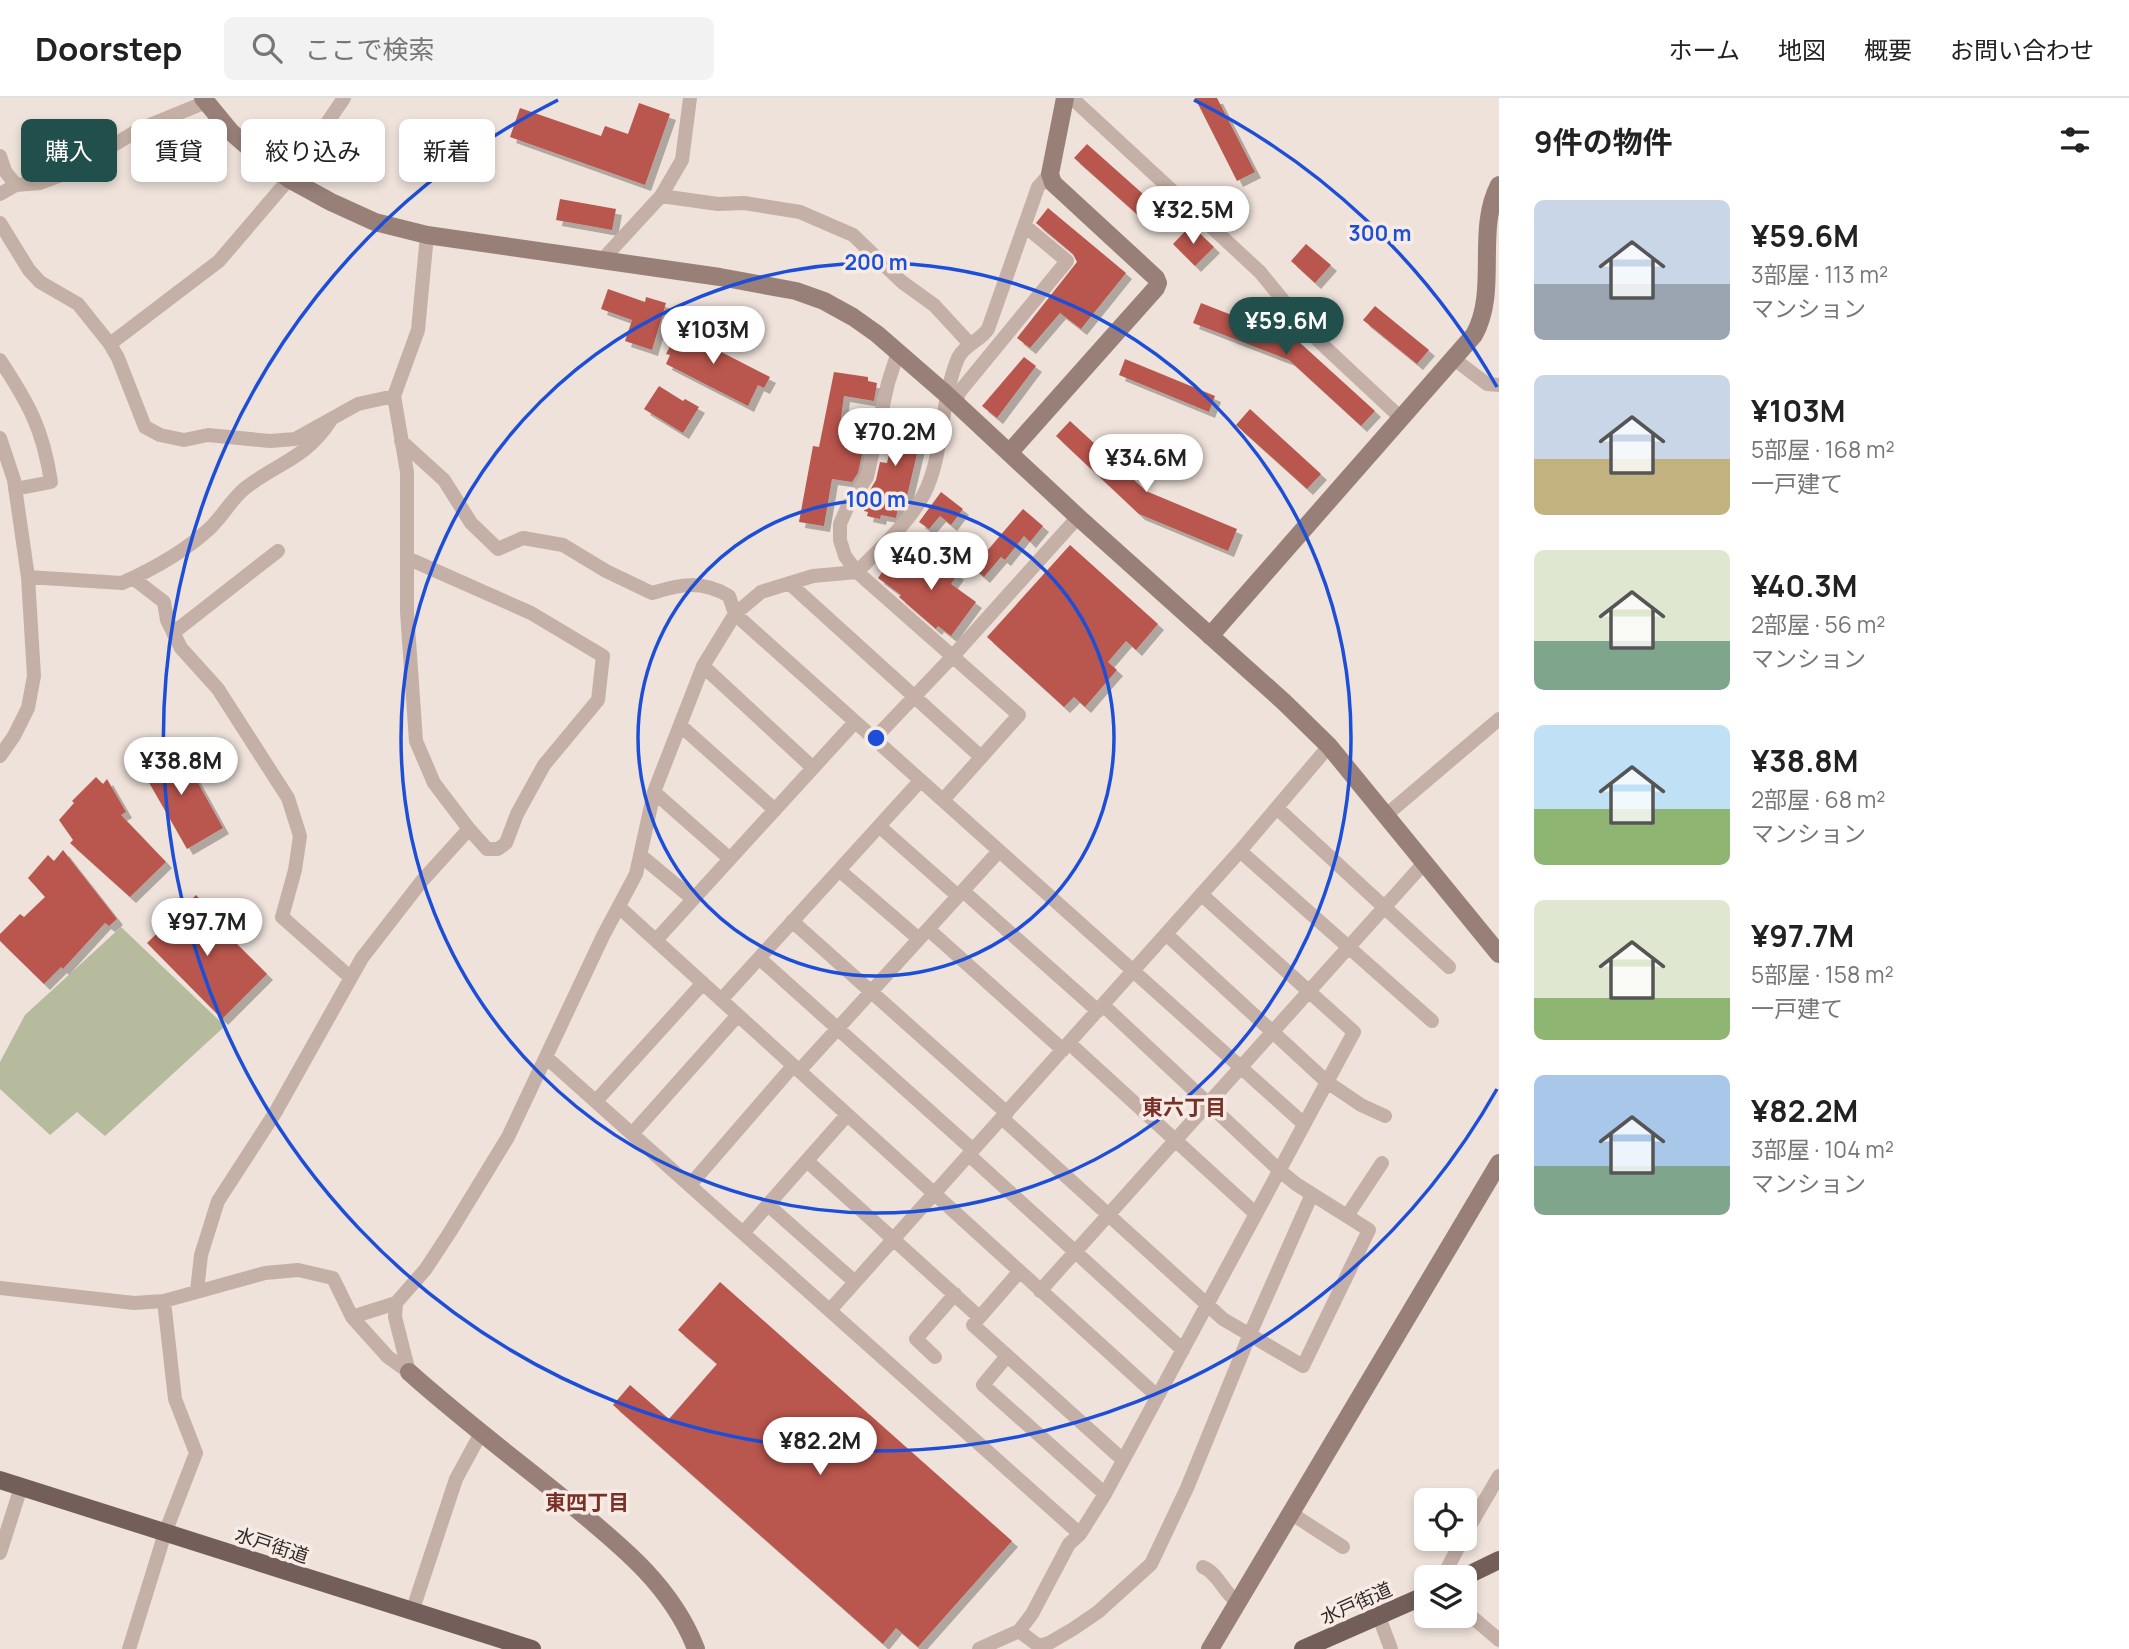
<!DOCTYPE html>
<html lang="ja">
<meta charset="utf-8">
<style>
body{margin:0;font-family:Manrope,"Noto Sans JP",sans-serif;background:#f2f2f2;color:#222;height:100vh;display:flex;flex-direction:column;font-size:26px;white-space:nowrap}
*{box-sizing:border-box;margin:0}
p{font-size:23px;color:#767676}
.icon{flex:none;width:38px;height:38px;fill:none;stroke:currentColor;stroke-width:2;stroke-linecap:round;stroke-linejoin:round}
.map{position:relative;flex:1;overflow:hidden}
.side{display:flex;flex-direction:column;background:#fff;width:630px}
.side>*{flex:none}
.hud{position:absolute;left:21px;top:21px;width:665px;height:63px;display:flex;gap:14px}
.fabs{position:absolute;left:1414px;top:1390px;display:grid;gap:14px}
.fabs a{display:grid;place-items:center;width:63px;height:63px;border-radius:10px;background:#fff;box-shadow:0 4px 10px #0003;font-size:35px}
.price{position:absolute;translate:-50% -60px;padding:0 16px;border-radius:24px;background:#fff;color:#222;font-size:23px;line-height:46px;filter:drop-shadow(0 2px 4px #0008)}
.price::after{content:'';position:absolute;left:50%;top:42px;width:21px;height:16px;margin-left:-10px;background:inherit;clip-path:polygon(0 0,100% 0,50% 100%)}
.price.selected{background:#214f4b;color:#fff}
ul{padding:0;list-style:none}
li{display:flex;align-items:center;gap:21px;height:175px;padding:0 35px}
li span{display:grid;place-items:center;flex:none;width:196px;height:140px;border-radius:10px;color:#555}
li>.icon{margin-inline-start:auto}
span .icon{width:84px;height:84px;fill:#fffc;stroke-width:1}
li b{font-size:30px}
h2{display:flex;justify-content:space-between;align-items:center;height:84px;padding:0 35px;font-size:30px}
.tag{padding:0 24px;border-radius:10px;background:#fff;box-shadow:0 4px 10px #0003;font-size:24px;line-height:63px}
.tag.selected{background:#214f4b;color:#fff}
header{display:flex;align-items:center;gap:42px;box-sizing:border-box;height:98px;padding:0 35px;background:#fff;border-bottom:2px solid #e0e0e0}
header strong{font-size:33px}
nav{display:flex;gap:38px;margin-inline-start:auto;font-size:24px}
.search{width:490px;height:63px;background:#f2f2f2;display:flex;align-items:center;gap:18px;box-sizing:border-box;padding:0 24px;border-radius:10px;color:#767676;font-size:26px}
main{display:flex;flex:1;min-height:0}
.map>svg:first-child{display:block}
.green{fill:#b5bb9c}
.building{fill:#b9574d;filter:url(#shadow)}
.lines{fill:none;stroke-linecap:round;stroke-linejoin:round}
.street{stroke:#c5b0a7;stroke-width:14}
.secondary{stroke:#988079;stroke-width:18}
.primary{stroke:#735e59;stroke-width:18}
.ring{fill:none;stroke:#1d4ed8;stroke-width:3.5}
.labels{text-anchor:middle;stroke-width:7;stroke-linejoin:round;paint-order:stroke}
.street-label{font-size:19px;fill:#322927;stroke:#f7ece5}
.neighbourhood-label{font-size:21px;font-weight:bold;fill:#793028;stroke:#f7ece5}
.centre{fill:#1d4ed8;stroke:#f7ece5;stroke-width:3.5}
.ring-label{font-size:21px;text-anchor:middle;font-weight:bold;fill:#1d4ed8;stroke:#f7ece5;stroke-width:7;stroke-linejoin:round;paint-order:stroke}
</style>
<header>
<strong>Doorstep</strong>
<div class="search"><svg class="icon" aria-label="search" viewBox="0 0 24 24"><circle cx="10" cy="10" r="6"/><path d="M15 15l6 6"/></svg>ここで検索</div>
<nav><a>ホーム</a><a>地図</a><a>概要</a><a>お問い合わせ</a></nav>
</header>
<main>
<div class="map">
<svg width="1499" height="1551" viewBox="0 0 1499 1551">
<defs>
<filter id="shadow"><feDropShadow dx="6" dy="6" stdDeviation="0" flood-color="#0004"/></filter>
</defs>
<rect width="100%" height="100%" fill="#eee2da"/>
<path class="green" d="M121,829L225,928L105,1038L77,1014L50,1037L0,991V964L25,917Z"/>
<path class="building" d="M1195,0H1217L1255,74L1237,83Z
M639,5L670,16L645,87L510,39L520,10L601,38L605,28L628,36Z
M1087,46L1161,112L1148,126L1074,60Z
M560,101L616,111L612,132L556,122Z
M1048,110L1126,175L1081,231L1060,215L1030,250L1017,240L1077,164L1073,156L1036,125Z
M1191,127L1214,149L1195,168L1173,146Z
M1306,146L1331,167L1315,185L1291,163Z
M608,191L645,204L646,199L666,205L652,252L625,243L632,222L601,211Z
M1201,205L1298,243L1375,313L1361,328L1289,262L1193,225Z
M1375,208L1429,252L1417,266L1363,222Z
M684,221L701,229L696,241L770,279L764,290L758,287L748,308L666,266L670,257L666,256Z
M1024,259L1036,268L997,320L982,308Z
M1125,261L1215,298L1209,314L1119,277Z
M834,274L868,279V283L877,285L874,303L844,298L840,327L857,329L856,337L866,338L858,375L852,384L832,381L824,428L799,424L813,348L819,349Z
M659,288L683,303L685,301L699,309L683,335L644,311Z
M895,311L919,317L915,337L921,339L907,398L901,396L896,420L881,417L880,421L867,418L868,414L864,413L867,397L876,382L880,364L887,365L896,327L892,326Z
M1250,311L1321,376L1307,391L1236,327Z
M1070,323L1146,393L1237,431L1228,453L1139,416L1056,338Z
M941,394L963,411L951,427L940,418L929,431L919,424Z
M1023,411L1043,428L1030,444L1024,438L1005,462L1001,459L984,479L971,468L984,451L987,453Z
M1070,447L1158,526L1136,552L1126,543L1108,564L1117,572L1085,609L1074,599L1064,609L987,539Z
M926,453L958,476L951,486L976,504L951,538L938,528L936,531L899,499L901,497L878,480L890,463L909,477Z
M177,647L223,730L187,751L139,667Z
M96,679L103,686L107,681L126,714L121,717L166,764L130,799L70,745L73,742L59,722L74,705L72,703Z
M63,752L117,821L109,828L105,825L63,871L61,869L44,886L0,843V836L20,816L24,819L45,799L28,780L48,757L54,763Z
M196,797L208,810L204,813L267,876L222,921L147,845Z
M720,1184L1012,1443L918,1549L896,1530L883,1546L613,1307L630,1287L669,1321L717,1266L678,1232Z"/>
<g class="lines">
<path class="street" d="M1072,0L1260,174L1309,234L1402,321
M0,58L5,73L16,87
M0,96L16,87L40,85L69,74L140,31L206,4
M661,98L718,106L744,105L800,114L853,137L902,184L934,207L970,246
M0,125L29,172L40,184L78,206L110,246L118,260L145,329L160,337L184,342L208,337L270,343L295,341L358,306L394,298
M603,161L661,98L682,62L690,0
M110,246L219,163L289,81L344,0
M898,254L888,285L867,379L847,410L840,426V442L845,458L857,474L1019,617L943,702
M1454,261L1487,286L1499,287
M0,262C29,306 43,331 51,384L15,391
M954,305L961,292L1067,163L1025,128
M0,340L14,382L28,479L34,578L28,610L14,638L0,658
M401,343L444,382L471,425L498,451L523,440L563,447L606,473L652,495C681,486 701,482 729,498L735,516L1304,1026
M407,460L531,515L603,558L598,602L544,667L517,716L506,745L498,751H487L469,731L434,685L416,643L407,514V374L394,298L418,232L427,137
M28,479L122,485C151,472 185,453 209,431C222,419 231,402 244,391C278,364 305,362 331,322
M133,480L164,504L167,522L181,550L218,591L288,700L300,738L295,772L282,819L351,880
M789,485L981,659
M173,535L278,453
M703,568L813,670
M681,628L775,712
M874,641L953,558L1078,419
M654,694L730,761
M1278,711L1449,869
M1385,718L1499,621
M879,728L958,798
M1240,753L1432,923
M640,757L693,801
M839,772L919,841
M963,793L1098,913
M619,809L1157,1298
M792,823L1007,1015
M928,831L1063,952
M1166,836L1327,984L1361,1007L1385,1018
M656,842L855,624
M759,860L973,1052
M721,902L920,683
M1069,945L1256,1116
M547,960L1080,1436L1069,1446L1032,1516L1019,1533L979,1551
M799,973L999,753
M596,1003L703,885
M1002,1020L1223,1221L1303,1268L1369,1132L1296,1086L1279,1072L1103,907
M632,1036L738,917
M969,1057L1183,1252
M807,1063L978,1218
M690,1087L793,968
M768,1107L855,1184
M1347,1118L1382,1065
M743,1135L847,1017
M1019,1174L973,1227L1123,1362
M0,1190L134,1205L164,1203L265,1175L298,1172L333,1180L352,1219L388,1259L409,1274
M197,1193L201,1157L218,1103L275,1015L362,860L421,784L469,731
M1040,1193L1425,764
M396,1205L425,1172L450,1134L508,1039L603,838L636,776L654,694L703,568L735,516L761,494L813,478L857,474C880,450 909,425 924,396C944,357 940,303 958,260C965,246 980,243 988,231L1038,89L1050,76
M831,1211L1240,753L1329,648
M352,1219L396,1205L395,1219L409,1274
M1007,1258L983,1287L1105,1396
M935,1259L916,1241L955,1196
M1292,1416L1343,1449
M1080,1436L1105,1396L1354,934L1202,797
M1465,1436L1499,1378
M0,1455L21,1389
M1203,1469C1218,1475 1224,1495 1238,1505
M1446,1479V1473L1463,1440
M1465,1513L1499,1542
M412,1514L456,1381L481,1335
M1379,1519L1391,1551
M1019,1533L1039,1548L1049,1545L1073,1531L1098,1514L1151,1466L1187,1390L1250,1236L1312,1096
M129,1551L165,1435L196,1355L175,1301L164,1203"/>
<path class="secondary" d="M203,0L231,34L263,62L289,81L331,104L375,124L427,137L720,179L796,193L824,203L853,219L877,236L946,296L1078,419L1284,604L1329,648L1499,856
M1009,355L1156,190L1158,185L1156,180L1053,85L1050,76L1065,0
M1210,538L1474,237C1499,193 1475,133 1499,87
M409,1274C458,1318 511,1358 563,1400C615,1443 671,1485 696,1551
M1210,1551L1499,1065"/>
<path class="primary" d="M0,1382L532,1551
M1464,1479L1499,1462
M1303,1551L1426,1497"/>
</g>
<g class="ring">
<circle cx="876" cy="640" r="238"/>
<circle cx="876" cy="640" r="475"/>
<path d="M1497 991A713 713 0 1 1 558 2M1194 2A713 713 0 0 1 1497 289"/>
</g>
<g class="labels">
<g class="street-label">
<text transform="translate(272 1447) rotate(18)" y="7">水戸街道</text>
<text transform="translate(1356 1505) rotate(-24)" y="7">水戸街道</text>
</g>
<g class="neighbourhood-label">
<text x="1184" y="1017">東六丁目</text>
<text x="587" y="1412">東四丁目</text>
</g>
</g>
<circle cx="876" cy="640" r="10" class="centre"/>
<g class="ring-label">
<text x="1380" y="143">300 m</text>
<text x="876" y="172">200 m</text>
<text x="876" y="409">100 m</text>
</g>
</svg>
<div class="fabs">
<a><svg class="icon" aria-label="locate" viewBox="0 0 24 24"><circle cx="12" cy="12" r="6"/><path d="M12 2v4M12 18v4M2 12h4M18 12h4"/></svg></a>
<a><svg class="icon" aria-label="layers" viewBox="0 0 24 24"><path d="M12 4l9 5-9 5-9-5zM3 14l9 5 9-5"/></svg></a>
</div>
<b class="price" style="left:1193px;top:148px">¥32.5M</b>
<b class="price selected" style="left:1286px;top:259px">¥59.6M</b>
<b class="price" style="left:713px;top:268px">¥103M</b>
<b class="price" style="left:895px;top:370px">¥70.2M</b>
<b class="price" style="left:1146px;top:396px">¥34.6M</b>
<b class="price" style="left:931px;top:494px">¥40.3M</b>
<b class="price" style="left:181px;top:699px">¥38.8M</b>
<b class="price" style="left:207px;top:860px">¥97.7M</b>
<b class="price" style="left:820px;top:1379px">¥82.2M</b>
<div class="hud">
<a class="tag selected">購入</a>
<a class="tag">賃貸</a>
<a class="tag">絞り込み</a>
<a class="tag">新着</a>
</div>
</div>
<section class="side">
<h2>9件の物件<svg class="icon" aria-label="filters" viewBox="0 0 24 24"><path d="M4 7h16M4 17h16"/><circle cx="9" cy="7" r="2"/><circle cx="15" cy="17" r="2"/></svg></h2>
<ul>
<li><span style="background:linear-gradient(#c9d6e8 60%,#9aa5b1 0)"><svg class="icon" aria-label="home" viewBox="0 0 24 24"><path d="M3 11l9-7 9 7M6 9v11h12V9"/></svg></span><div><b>¥59.6M</b><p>3部屋 · 113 m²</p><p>マンション</p></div></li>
<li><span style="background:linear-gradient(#c9d6e8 60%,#c2b280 0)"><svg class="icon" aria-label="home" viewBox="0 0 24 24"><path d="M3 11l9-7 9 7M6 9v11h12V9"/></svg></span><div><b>¥103M</b><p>5部屋 · 168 m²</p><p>一戸建て</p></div></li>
<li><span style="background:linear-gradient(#dfe7d0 65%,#7fa58c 0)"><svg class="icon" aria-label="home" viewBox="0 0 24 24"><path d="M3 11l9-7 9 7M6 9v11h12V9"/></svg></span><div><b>¥40.3M</b><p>2部屋 · 56 m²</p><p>マンション</p></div></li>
<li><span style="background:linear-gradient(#bfe0f5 60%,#8fb573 0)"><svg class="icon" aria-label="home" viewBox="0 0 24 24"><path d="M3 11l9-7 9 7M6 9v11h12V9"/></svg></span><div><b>¥38.8M</b><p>2部屋 · 68 m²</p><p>マンション</p></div></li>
<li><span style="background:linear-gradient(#dfe7d0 70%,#8fb573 0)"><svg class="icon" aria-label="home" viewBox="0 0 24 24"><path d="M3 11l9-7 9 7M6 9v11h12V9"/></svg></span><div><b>¥97.7M</b><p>5部屋 · 158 m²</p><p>一戸建て</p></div></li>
<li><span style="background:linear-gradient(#a9c7e8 65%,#7fa58c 0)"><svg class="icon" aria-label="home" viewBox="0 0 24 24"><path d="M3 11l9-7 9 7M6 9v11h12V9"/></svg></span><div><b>¥82.2M</b><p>3部屋 · 104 m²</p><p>マンション</p></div></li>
</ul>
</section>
</main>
